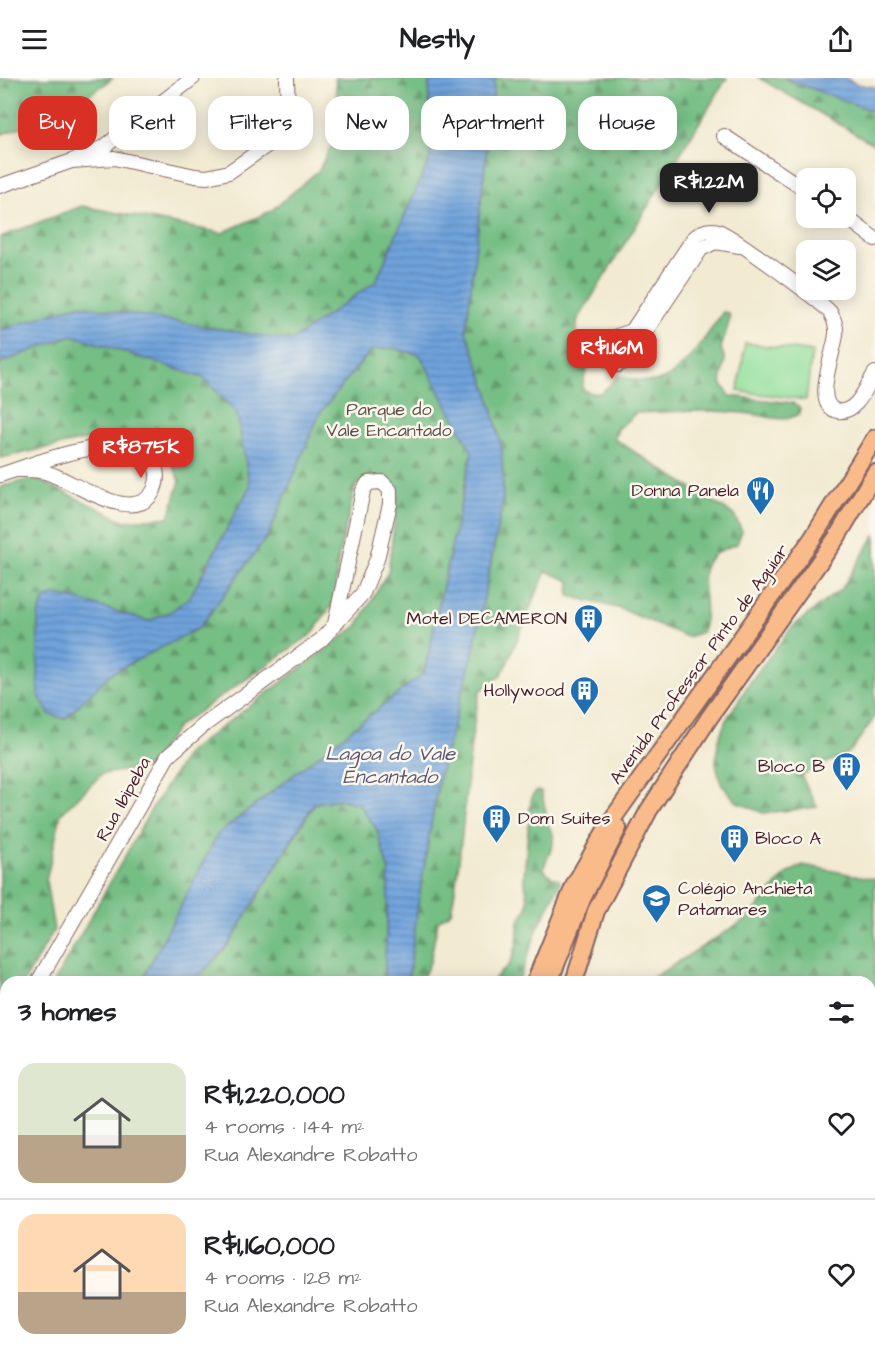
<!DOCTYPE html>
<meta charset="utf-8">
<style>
body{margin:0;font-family:"Architects Daughter",sans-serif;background:#f6f6f6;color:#202124;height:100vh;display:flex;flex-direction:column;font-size:22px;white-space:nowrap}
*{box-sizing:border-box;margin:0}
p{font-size:20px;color:#757577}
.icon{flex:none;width:33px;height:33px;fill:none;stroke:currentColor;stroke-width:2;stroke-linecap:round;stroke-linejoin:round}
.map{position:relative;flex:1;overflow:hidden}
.details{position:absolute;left:0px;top:898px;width:876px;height:386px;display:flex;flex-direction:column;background:#fff;border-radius:18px 18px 0 0;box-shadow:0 3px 15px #0003}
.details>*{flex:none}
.hud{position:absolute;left:18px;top:18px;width:840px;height:54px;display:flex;gap:12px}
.tools{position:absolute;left:796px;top:90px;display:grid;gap:12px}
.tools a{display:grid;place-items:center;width:60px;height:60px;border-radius:12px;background:#fff;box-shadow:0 3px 15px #0003;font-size:30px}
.price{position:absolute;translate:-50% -51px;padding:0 14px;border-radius:12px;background:#d93025;color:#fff;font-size:20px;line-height:39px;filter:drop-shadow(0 2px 3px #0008)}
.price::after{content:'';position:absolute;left:50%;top:36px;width:18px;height:14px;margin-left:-9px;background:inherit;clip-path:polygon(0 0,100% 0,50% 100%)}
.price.on{background:#222;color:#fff}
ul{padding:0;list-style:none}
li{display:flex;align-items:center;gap:18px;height:150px;padding:0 18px}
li+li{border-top:2px solid #e0e0e0}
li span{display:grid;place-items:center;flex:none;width:168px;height:120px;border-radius:18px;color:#555}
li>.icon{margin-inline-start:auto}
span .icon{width:72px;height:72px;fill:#fffc;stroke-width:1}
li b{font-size:26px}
h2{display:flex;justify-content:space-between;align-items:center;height:72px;padding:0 18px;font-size:26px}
.pill{padding:0 21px;border-radius:18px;background:#fff;box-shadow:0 3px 15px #0003;font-size:21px;line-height:54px}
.pill.on{background:#d93025;color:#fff}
header{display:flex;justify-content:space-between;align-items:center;height:78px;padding:0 18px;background:#fff;font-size:27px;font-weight:800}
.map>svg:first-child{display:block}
.forest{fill:url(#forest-firs);stroke:#606e58;stroke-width:1.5}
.garden{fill:#92df9c;stroke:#6e7f64;stroke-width:1.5}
.water{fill:url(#water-rules);stroke:#5c6184;stroke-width:1.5}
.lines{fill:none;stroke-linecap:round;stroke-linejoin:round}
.minor-casing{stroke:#856665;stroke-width:16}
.major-casing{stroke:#856665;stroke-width:20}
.minor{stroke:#fff;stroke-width:14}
.major{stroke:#fabb8b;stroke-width:16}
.labels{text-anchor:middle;stroke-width:5;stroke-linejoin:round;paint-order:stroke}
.park-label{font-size:18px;fill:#5c4f47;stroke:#fbf7ec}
.poi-label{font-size:18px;fill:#4a1f2b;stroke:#fbf7ec;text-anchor:end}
.street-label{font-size:18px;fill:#4a1f2b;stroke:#fbf7ec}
.water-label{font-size:20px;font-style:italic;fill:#595472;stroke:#fbf7ec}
</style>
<header><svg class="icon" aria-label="menu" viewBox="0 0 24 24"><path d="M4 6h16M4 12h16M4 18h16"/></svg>Nestly<svg class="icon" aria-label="share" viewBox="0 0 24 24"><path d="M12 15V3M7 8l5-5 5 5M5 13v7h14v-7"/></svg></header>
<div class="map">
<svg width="875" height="1283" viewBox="0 0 875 1283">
<defs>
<pattern id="forest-firs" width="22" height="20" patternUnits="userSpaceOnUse" patternTransform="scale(1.5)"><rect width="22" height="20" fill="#75be84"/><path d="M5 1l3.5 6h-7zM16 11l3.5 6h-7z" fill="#629a6c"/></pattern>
<pattern id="water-rules" width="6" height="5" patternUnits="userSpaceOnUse" patternTransform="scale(1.5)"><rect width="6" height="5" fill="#6fa3dc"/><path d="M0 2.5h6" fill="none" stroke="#5d84b3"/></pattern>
</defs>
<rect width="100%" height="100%" fill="#fbf7ec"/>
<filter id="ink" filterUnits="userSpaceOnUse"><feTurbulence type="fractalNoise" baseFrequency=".0167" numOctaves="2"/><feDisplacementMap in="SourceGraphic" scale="12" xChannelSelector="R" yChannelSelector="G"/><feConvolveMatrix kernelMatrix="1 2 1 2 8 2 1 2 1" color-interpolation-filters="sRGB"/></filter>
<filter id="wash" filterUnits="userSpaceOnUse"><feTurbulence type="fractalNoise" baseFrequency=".008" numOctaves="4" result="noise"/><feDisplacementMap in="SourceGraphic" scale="24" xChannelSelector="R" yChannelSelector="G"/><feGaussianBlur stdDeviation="1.35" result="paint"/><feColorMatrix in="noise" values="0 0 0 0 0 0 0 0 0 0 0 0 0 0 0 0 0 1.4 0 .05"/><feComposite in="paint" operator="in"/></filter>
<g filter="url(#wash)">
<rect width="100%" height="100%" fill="#f2ead1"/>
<path class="forest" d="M0,0H113C79,27 41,42 0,57Z
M335,0H429L430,80L376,203L291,263L78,227L0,252V159L82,128L222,155L271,133L319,92L340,49Z
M495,0H727L577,243V262L589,264L595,269C595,285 581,295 583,312C606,321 604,309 619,298C632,300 643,305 656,303C681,300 709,254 723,234L729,235L730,241L721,270L725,282L721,305L730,318L793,325L800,330L799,336C786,344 773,340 758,337C718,330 677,334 636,335L618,351L614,361L734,437L742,453L737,466C680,483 716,514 702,554L687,559L621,531L569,518L570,503L546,493L506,588L500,598L480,613C464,686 466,761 451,834L438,843L430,884L421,904H408L418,826L439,699L473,575L503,422L502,371L488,314L466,253Z
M759,0H783L875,34V67Z
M72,257L204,300L237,336L250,408L190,519L170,534L148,543L71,520L65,641L110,596L199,550L269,456L320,335L372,271L392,270L420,277L472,374L424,595L218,756L141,904H54L151,732L188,674L357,548L388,494L398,416L383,399L356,406L339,477L334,524L312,556L178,648L148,689L102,696L61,736L46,803L54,852L24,904H6V936L0,946V409L34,400L125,443L169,439L180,403L162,365L104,358L0,380V285Z
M875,457V639L850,674L801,697L817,729L763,735L737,724L721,706L716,686L718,663L726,642L750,604L792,549L842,510Z
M536,713H541L546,734L545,742L553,756V767L543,791L552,799L559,801L560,806L537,852L518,904H491L510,885L517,866L519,843L527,831L528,821L524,799L530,730L532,718Z
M339,721L359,726L377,752L389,794L384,904H194L229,866L315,725Z
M803,787L875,801V1283H849L847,1278H870V904H646L748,840L786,796Z
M0,1050L6,1067V1274L0,1272Z
M15,1278H214L209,1283H28Z
M612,1278H687L684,1283H606Z"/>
<path class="garden" d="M745,265L812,274L806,322L738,313Z"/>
<path class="water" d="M429,0H495L466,253L488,314L502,371L503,422L473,575L439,699L418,826L408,904H384L389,794L377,752L359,726L339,721L314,725L229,866L194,904H141L218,756L424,595L472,374L420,277L392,270L371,272L320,335L269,456L199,550L110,596L65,641L49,636L38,616V537L45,521L55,517L71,520L148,543L170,534L190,519L250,408L237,336L204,300L72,257L0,285V252L78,227L291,263L376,203L430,80Z
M783,0H845L857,6L875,9V34Z
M870,1079L875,1094V1191L870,1172Z"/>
</g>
<g filter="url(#ink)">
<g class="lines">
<defs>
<path id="minor" d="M724,58L807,113
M72,83L114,80L195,98L207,99L229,94L279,59L288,42L287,0
M0,108L72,83L104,69L193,0
M846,139L875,161
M740,168L715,164L701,171L627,281L618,287L604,280L602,271L605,262L632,253L693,161C700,154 707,150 718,153C731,157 818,221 830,234C834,241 837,248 836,256C835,273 811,329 838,333C857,336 867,307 875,295
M0,397C39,385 115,351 151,381C158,391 159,400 154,412C135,450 73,402 45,394C36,391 26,392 17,392
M38,904L168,678L204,647L321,562L363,515L377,481L390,426V412L382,404L368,405L363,413L335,546
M0,965L6,956
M0,1005L6,1021
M237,1283L242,1278"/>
<path id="major" d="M535,904L575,806L611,743L812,461L875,360
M549,904L582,821L618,750
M574,904L596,833L649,732L709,640L837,459L875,395
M371,1283L373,1278
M386,1283L388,1278
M412,1283L414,1278
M436,1283L438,1278
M518,1283L519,1278
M532,1283L534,1278
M547,1283L549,1278"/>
</defs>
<use href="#minor" class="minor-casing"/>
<use href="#major" class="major-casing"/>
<use href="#minor" class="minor"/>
<use href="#major" class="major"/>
</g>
</g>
<defs>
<symbol id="restaurant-pin" viewBox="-11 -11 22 30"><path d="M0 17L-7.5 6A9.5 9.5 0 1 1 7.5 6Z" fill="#1f6fb2" stroke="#fbf7ec"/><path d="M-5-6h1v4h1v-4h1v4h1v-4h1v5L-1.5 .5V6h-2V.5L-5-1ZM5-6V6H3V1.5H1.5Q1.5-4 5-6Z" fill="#fff"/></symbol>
<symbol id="building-pin" viewBox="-11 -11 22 30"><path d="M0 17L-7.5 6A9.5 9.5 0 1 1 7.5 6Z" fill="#1f6fb2" stroke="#fbf7ec"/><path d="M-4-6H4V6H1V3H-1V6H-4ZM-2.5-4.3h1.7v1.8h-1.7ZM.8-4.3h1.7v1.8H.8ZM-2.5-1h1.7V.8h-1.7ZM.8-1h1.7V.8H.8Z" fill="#fff"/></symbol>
<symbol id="school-pin" viewBox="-11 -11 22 30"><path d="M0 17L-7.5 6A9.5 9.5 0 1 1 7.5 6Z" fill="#1f6fb2" stroke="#fbf7ec"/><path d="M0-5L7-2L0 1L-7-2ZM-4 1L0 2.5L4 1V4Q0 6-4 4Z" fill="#fff"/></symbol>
</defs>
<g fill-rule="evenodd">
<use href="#restaurant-pin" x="744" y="396" width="33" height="45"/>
<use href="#building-pin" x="572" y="524" width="33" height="45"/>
<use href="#building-pin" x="568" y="596" width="33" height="45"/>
<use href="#building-pin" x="830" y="672" width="33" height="45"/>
<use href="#building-pin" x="480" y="724" width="33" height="45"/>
<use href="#building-pin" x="718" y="744" width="33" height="45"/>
<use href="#school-pin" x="640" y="804" width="33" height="45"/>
</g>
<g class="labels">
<g class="park-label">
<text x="389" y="337">Parque do<tspan x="389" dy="21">Vale Encantado</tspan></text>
</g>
<g class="poi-label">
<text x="739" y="418">Donna Panela</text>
<text x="567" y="546">Motel DECAMERON</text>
<text x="564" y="618">Hollywood</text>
<text x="825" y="694">Bloco B</text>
<text x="518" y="746" text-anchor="start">Dom Suítes</text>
<text x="755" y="766" text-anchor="start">Bloco A</text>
<text x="678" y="816" text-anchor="start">Colégio Anchieta<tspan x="678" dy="21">Patamares</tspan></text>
</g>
<g class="street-label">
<text transform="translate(699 586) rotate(-54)" y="6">Avenida Professor Pinto de Aguiar</text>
<text transform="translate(123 721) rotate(-61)" y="6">Rua Ibipeba</text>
</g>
<g class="water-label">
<text x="390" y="682">Lagoa do Vale<tspan x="390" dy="23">Encantado</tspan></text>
</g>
</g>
</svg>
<div class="tools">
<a><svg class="icon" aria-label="locate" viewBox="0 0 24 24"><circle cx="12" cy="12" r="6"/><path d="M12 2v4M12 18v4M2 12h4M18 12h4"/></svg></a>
<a><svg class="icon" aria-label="layers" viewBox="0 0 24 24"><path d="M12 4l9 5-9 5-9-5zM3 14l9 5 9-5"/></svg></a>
</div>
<b class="price on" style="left:709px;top:136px">R$1.22M</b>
<b class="price" style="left:612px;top:302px">R$1.16M</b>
<b class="price" style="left:141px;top:401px">R$875K</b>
<div class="hud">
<a class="pill on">Buy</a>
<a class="pill">Rent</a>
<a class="pill">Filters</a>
<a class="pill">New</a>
<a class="pill">Apartment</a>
<a class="pill">House</a>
</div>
<section class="details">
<h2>3 homes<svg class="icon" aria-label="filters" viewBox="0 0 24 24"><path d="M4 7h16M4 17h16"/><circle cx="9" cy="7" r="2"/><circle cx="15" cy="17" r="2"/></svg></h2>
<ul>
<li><span style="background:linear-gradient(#dfe7d0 60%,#b9a48a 0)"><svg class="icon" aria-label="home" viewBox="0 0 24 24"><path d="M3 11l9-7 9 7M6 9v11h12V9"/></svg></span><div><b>R$1,220,000</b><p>4 rooms · 144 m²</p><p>Rua Alexandre Robatto</p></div><svg class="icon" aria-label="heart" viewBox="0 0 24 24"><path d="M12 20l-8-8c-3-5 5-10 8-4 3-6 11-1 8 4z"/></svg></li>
<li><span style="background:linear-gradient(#ffd9b3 65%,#b9a48a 0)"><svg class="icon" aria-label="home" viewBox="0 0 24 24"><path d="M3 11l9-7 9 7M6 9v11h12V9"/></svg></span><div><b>R$1,160,000</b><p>4 rooms · 128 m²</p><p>Rua Alexandre Robatto</p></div><svg class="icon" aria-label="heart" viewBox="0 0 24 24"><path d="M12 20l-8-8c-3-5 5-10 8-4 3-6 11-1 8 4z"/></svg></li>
</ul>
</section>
</div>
